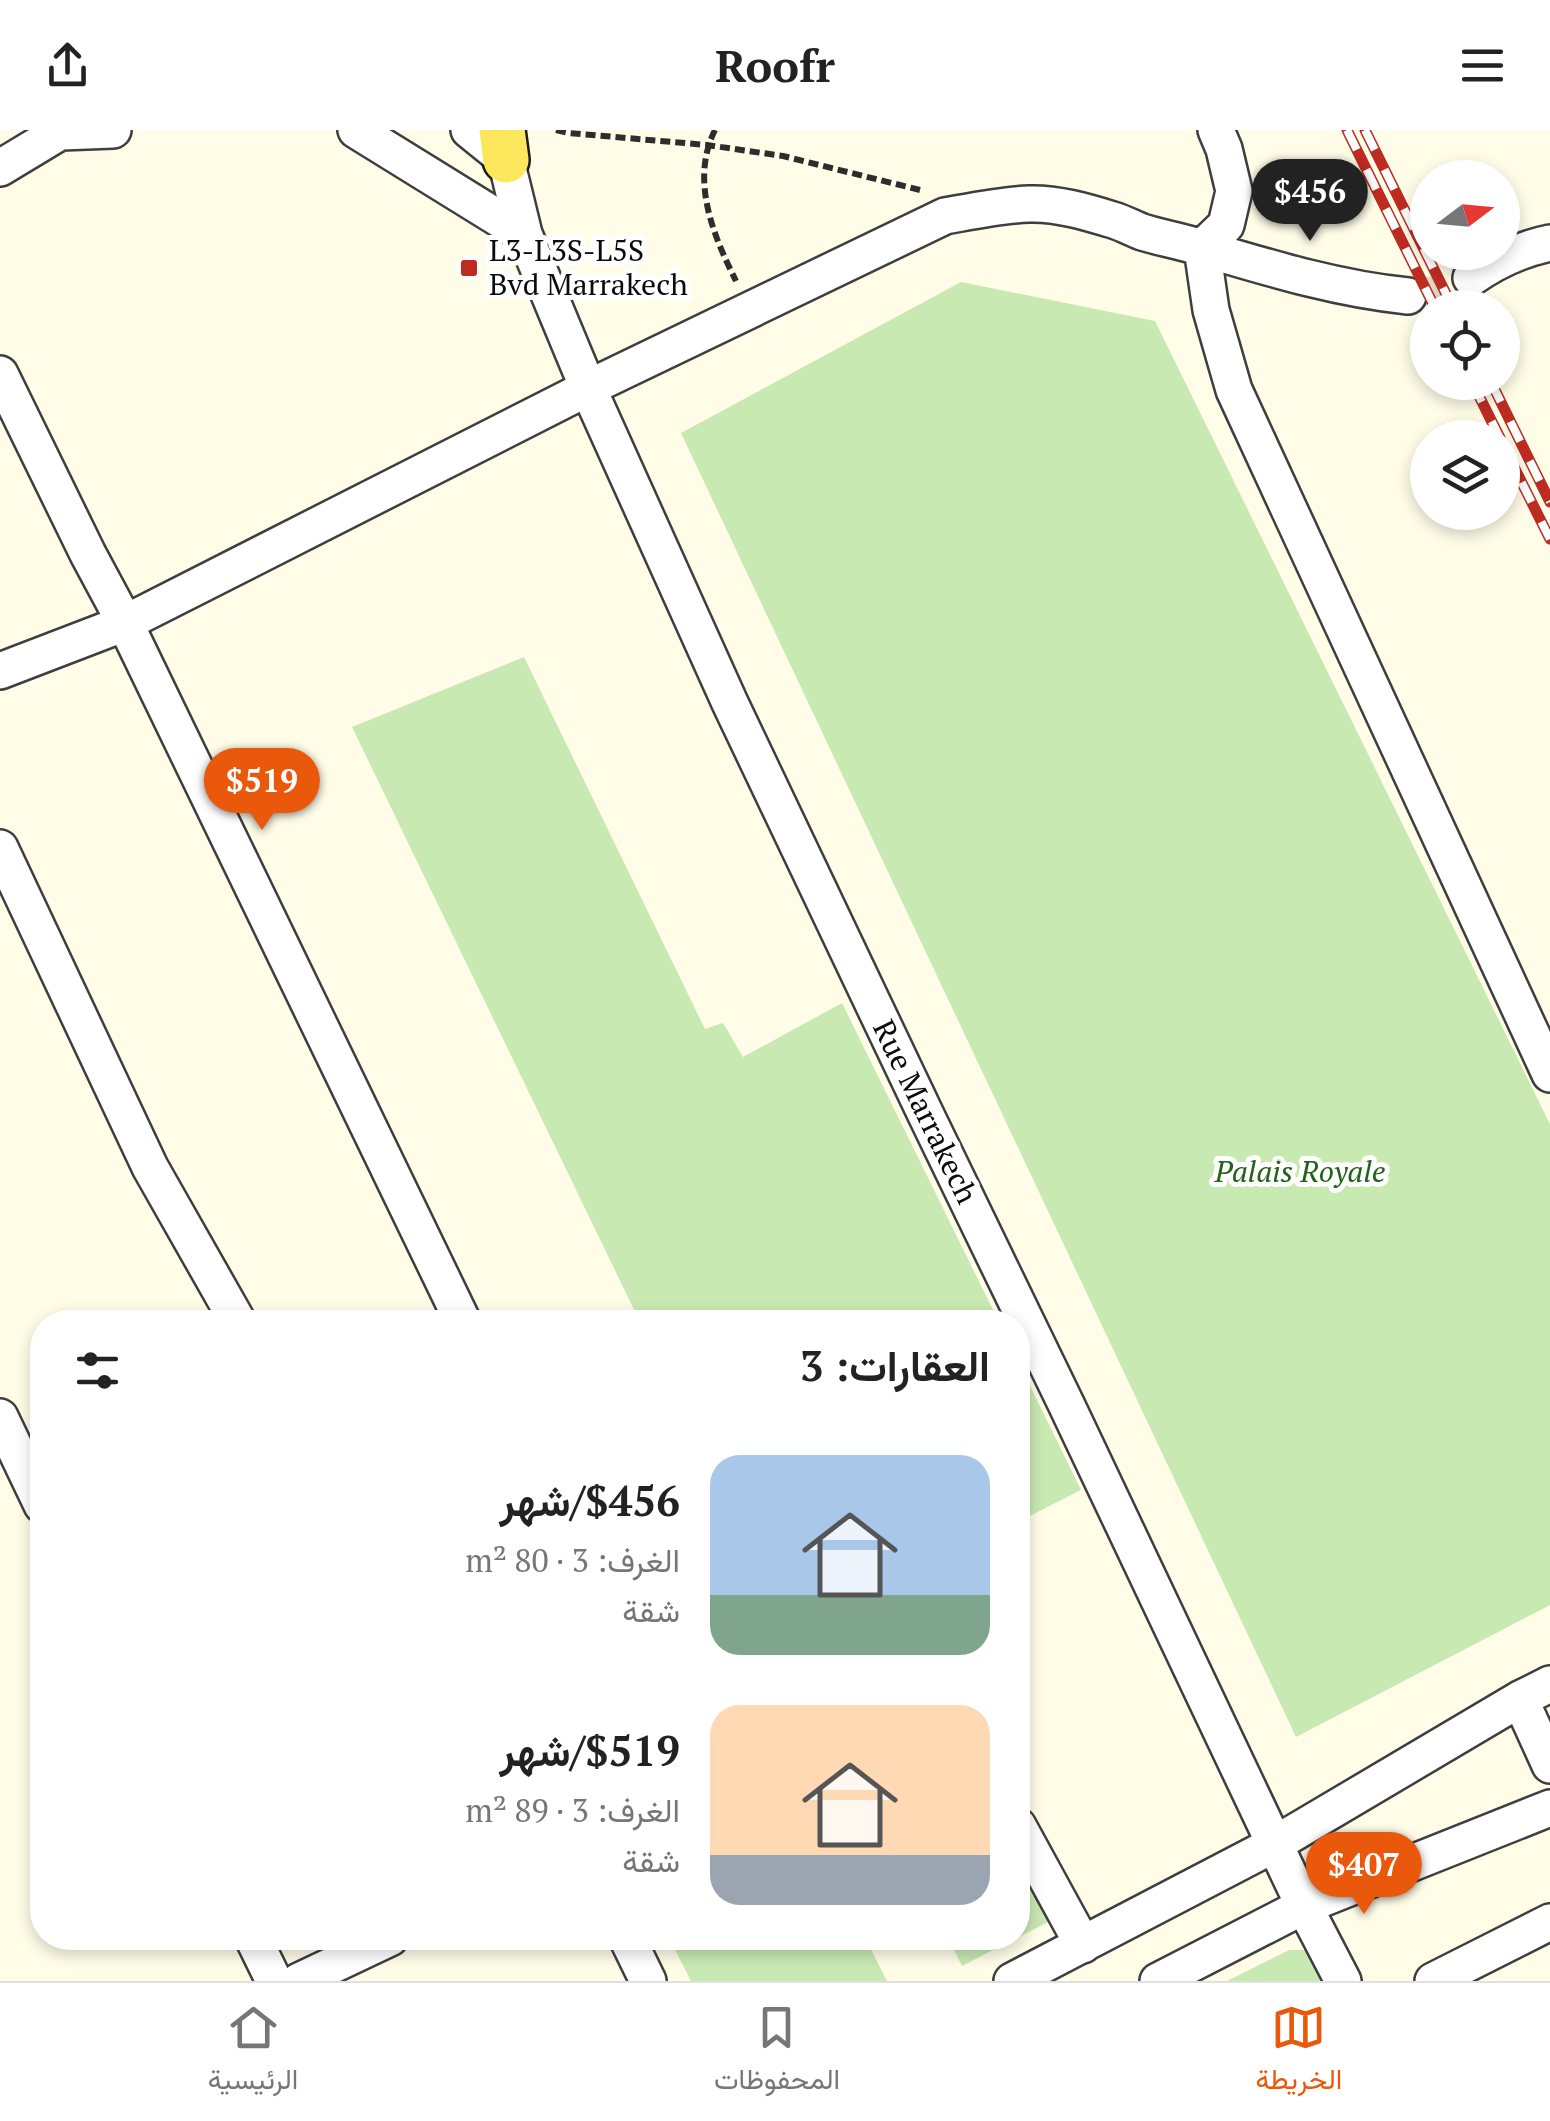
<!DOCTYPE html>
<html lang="ar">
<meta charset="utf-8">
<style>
body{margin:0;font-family:"PT Serif",Vazirmatn,serif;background:#f2f2f2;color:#222;direction:rtl;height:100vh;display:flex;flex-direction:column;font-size:38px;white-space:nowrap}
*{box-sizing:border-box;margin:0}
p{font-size:32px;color:#767676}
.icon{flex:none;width:55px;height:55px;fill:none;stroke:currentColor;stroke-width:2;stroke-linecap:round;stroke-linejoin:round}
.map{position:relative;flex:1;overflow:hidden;direction:ltr}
.drawer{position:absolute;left:30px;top:1180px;width:1000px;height:640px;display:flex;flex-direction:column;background:#fff;border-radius:40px;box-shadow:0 5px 15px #0003;direction:rtl}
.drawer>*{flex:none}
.needle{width:65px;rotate:74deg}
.fabs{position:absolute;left:1410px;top:30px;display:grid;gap:20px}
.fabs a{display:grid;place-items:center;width:110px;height:110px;border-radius:50%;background:#fff;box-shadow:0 5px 15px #0003;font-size:50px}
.price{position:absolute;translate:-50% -85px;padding:0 22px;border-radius:35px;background:#ea580c;color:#fff;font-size:32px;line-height:65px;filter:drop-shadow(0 2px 5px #0008)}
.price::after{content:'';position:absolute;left:50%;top:60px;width:30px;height:22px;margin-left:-15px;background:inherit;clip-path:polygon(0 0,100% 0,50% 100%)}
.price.on{background:#222;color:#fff}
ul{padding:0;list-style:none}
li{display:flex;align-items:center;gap:30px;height:250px;padding:0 40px}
li span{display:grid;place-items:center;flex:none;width:280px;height:200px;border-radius:30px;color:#555}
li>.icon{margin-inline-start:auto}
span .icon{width:120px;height:120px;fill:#fffc;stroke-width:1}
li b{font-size:42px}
h2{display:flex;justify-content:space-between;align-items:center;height:120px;padding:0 40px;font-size:42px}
header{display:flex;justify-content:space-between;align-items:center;height:130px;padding:0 40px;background:#fff;font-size:45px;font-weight:700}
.tabs{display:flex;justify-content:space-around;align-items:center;height:140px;border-top:2px solid #e0e0e0;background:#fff;font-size:28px;color:#767676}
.tabs a{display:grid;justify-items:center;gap:5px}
.tabs .on{color:#ea580c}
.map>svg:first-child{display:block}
.green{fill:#c8e9b2}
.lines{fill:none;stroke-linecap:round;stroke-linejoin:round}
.minor-tunnel{stroke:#dad9c7;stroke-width:35;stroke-dasharray:35 18;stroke-linecap:butt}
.minor-casing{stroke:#3e3e3e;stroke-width:40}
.major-casing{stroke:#1c1c1c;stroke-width:50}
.path{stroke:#2d2d2d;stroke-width:6;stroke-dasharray:10 5;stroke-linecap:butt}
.minor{stroke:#fff;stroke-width:35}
.major{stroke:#fbe65c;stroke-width:45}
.rail-casing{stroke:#bc2c21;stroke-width:11}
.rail{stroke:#fff;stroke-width:8;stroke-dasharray:22;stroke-linecap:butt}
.poi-dot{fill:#bc2c21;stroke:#fff;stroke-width:4}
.labels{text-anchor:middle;stroke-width:10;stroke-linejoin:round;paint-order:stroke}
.poi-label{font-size:30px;fill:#0b0b0b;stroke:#fff;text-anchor:start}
.street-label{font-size:30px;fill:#0b0b0b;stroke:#fff}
.park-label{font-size:30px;font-style:italic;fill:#22621b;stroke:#fff}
</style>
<header><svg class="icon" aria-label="menu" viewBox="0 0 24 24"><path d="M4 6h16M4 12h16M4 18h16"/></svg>Roofr<svg class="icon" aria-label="share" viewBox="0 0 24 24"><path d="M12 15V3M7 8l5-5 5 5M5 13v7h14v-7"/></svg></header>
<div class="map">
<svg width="1550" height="1851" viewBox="0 0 1550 1851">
<rect width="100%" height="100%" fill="#fffde8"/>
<path class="green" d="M961,152L1155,191L1550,994V1475L1296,1607L681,303Z
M524,527L705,899L723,893L743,927L842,873L999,1192H640L352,597Z
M1018,1231L1081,1360L1018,1392Z
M1018,1727L1050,1791L962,1836L948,1808H1018Z
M685,1808H865L887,1851H691L672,1814Z
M1289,1820H1312L1327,1851H1227Z"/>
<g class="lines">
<path class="minor-tunnel" d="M1408,166C1435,165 1448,163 1471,148"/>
<defs>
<path id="minor" d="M356,0L524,104
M469,0L506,30L524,104L588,258L730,573L926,985L1067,1276L1304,1776L1343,1851
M61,2L113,0
M0,38L63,0
M1202,118C1269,138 1338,159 1408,166
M1202,118L1226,95L1234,61L1224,19L1216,0
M1471,148C1495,131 1521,119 1550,113
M0,244L88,424L125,493L463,1192
M0,541L125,493L588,258L945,86C973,81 1001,75 1029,74C1057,73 1087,82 1113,90C1123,93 1132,98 1142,102C1161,108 1182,111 1202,118L1211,180L1234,260L1550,944
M0,718L150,1037L238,1192
M0,1287L42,1375
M1520,1569L1550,1635
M1018,1696L1083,1815
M253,1808L274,1851
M627,1808L648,1851
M299,1851L390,1808
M1012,1851L1275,1714L1520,1569L1550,1554
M1158,1851L1304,1776L1550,1678
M1433,1851L1550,1792"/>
<path id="major" d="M502,0L506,30"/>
</defs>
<use href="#minor" class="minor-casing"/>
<use href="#major" class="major-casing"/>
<path class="path" d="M556,0L569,3L707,15L783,26L920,60
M715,0C690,50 713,105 736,151"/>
<use href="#minor" class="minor"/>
<use href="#major" class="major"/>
<defs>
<path id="rail" d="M1347,0L1435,178
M1365,0L1453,178
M1472,252L1500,308
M1491,252L1550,372
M1502,313L1550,409"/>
</defs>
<use href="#rail" class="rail-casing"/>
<use href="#rail" class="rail"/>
</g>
<rect class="poi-dot" x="459" y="128" width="20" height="20" rx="5"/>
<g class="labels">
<g class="poi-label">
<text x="489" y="131">L3-L3S-L5S<tspan x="489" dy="34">Bvd Marrakech</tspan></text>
</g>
<g class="street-label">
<text transform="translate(925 982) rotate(64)" y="10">Rue Marrakech</text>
</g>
<g class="park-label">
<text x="1300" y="1052">Palais Royale</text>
</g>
</g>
</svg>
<div class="fabs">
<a><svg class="needle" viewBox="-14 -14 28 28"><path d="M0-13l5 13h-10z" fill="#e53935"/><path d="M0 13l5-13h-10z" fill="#767676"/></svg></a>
<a><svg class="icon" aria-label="locate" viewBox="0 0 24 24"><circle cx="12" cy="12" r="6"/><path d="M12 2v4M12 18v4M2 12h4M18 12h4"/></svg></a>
<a><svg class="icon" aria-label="layers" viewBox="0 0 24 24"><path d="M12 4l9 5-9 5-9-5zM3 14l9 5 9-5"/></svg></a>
</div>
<b class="price on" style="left:1310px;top:114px">$456</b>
<b class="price" style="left:262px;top:703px">$519</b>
<b class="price" style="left:1364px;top:1787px">$407</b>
<section class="drawer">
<h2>العقارات: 3<svg class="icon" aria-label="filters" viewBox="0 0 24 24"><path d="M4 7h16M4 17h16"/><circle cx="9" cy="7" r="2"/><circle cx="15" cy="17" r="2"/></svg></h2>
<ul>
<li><span style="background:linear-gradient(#a9c7e8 70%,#7fa58c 0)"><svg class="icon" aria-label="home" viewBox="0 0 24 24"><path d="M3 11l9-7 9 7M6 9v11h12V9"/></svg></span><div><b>$456/شهر</b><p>الغرف: 3 · 80 m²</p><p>شقة</p></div></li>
<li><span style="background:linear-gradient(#ffd9b3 75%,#9aa5b1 0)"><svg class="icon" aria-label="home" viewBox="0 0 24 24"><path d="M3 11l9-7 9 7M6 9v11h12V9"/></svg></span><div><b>$519/شهر</b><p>الغرف: 3 · 89 m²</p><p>شقة</p></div></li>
</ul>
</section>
</div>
<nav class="tabs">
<a class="on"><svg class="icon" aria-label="map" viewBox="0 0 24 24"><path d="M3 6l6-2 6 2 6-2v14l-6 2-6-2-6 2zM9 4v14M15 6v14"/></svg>الخريطة</a>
<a><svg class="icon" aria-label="saved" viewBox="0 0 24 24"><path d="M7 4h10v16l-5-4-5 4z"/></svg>المحفوظات</a>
<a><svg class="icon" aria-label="home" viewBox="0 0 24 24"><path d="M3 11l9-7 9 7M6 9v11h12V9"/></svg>الرئيسية</a>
</nav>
